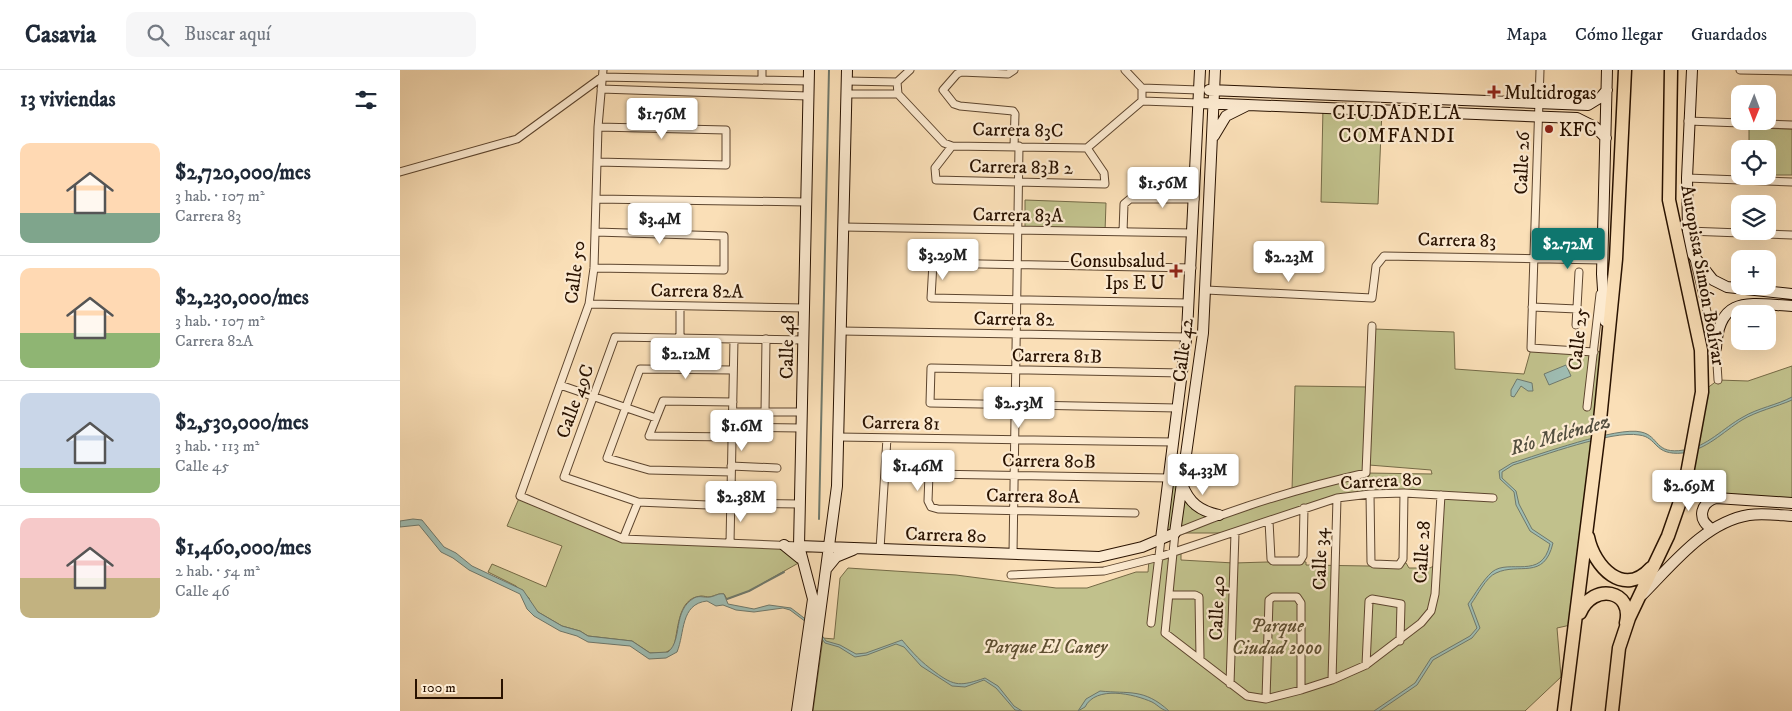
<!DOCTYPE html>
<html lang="es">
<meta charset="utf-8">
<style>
body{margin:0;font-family:"IM FELL DW Pica",serif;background:#f6f6f7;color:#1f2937;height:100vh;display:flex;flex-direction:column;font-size:19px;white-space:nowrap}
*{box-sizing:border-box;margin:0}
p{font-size:16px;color:#747a83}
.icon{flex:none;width:28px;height:28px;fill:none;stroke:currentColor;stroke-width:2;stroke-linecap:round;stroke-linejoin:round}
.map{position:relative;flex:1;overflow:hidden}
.details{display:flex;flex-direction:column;background:#fff;width:400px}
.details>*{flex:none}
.needle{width:32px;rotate:181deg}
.tools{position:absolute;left:1331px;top:15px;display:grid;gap:10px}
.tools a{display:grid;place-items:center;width:45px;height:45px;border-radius:10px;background:#fff;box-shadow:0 5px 20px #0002;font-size:25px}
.scale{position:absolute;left:15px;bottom:12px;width:88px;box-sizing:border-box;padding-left:5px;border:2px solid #291200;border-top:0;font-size:14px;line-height:18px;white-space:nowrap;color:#291200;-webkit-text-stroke:4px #fcead0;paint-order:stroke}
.price{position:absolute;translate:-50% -42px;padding:0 11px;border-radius:5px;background:#fff;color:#222;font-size:16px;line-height:32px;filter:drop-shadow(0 1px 2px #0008)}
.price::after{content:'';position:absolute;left:50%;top:30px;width:15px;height:11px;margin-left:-8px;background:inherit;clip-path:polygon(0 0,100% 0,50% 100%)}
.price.on{background:#0f766e;color:#fff}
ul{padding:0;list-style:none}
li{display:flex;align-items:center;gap:15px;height:125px;padding:0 20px}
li+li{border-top:1px solid #e0e1e3}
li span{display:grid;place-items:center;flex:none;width:140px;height:100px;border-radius:10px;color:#555}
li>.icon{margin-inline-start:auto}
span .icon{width:60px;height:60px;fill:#fffc;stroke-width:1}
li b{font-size:21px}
h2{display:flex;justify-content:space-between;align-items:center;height:60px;padding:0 20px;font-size:21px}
header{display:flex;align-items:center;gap:30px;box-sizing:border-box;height:70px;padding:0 25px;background:#fff;border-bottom:1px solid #e0e1e3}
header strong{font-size:24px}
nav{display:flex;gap:28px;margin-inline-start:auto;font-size:18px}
.search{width:350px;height:45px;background:#f6f6f7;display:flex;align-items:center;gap:12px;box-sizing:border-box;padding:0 18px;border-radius:10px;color:#747a83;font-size:19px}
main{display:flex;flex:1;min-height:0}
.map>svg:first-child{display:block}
.green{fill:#c1c18c;stroke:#756a46}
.water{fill:#9ebcb2;stroke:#6f786b}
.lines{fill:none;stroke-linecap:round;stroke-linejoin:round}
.stream{stroke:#6f786b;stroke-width:2}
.street-casing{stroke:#5d452e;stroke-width:9}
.secondary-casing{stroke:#291200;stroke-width:12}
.highway-casing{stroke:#291200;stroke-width:15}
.street{stroke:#fcead0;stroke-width:7}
.secondary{stroke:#fcead0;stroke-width:10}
.highway{stroke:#fadfb7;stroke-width:12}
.poi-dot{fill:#8f2418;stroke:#fcead0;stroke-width:2}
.labels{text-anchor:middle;stroke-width:4.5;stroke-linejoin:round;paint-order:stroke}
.poi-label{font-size:19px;fill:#291200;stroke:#fcead0;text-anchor:start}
.street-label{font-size:19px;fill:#291200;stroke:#fcead0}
.park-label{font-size:19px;font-style:italic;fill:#5e4f31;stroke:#fcead0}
.neighbourhood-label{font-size:20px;letter-spacing:1px;fill:#291200;stroke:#fcead0}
.water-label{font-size:20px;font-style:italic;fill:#524e3e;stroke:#fcead0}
</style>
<header>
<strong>Casavia</strong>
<div class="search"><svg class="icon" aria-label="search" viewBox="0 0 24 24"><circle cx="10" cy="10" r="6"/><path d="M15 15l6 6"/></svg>Buscar aquí</div>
<nav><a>Mapa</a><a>Cómo llegar</a><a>Guardados</a></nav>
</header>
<main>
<section class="details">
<h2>13 viviendas<svg class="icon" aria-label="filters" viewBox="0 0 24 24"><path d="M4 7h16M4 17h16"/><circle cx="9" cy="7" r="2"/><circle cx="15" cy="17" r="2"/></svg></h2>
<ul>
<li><span style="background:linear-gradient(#ffd9b3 70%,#7fa58c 0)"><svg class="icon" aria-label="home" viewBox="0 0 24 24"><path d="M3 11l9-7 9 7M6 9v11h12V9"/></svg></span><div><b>$2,720,000/mes</b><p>3 hab. · 107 m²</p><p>Carrera 83</p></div></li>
<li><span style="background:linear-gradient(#ffd9b3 65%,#8fb573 0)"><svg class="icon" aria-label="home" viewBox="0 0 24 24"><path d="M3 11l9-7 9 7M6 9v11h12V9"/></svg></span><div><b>$2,230,000/mes</b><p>3 hab. · 107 m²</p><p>Carrera 82A</p></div></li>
<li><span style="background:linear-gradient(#c9d6e8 75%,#8fb573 0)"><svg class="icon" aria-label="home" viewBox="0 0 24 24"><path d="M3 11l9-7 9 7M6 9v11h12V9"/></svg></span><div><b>$2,530,000/mes</b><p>3 hab. · 113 m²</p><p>Calle 45</p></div></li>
<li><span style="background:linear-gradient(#f6c9c9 60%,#c2b280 0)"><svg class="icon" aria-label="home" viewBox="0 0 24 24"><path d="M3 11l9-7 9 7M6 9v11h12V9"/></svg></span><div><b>$1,460,000/mes</b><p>2 hab. · 54 m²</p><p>Calle 46</p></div></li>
</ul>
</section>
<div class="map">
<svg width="1392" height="641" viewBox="0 0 1392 641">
<rect width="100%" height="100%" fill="#fadfb7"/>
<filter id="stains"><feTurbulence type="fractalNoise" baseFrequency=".004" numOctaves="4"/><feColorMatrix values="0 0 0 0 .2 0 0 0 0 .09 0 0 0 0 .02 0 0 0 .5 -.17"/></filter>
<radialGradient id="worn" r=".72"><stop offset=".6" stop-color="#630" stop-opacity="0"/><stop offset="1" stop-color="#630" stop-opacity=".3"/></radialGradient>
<path class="green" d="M923,37L982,40L978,134L921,132Z
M1349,58L1392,59V105H1368V79H1349Z
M625,130L706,133L705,162L625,160Z
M974,259L1054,262L1055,299L1124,304L1131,279L1189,282V292L1190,281L1204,282L1175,554L1157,558L1161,607L1125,641H413L423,568L434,569L440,508L448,498L556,505L656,518H687L736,502H748L749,490L781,479V490L834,493L900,491L906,492V495L969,496L1001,493H1006L1009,498H1030L1037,494L1041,425L937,428L835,463H775L761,469L770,397L783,399L786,425L819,445L892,420L895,316L969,317L966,403L1032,404L1031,400L969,395Z
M1392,296V433L1316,428L1301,417L1289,395L1302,322L1318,310L1348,311Z
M120,426L223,469L384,475L402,491L349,521L327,529L324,524C318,523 315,526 309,527C307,527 304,526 301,526C276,528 279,563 273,578L265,583H250L232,571L188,566L180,561L162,556L138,542L131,535L129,528L116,516L88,502L92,494L146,517L162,476L107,456Z"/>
<path class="water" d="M1166,295L1171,306L1149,315L1144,304Z
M1117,309L1132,313L1133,321H1128L1121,316L1114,327L1111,326V320Z
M1392,327V330C1376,337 1357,341 1342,350C1323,362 1306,380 1283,383C1253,386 1258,367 1239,365C1212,360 1142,386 1113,395L1102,402V408L1116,421L1119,434L1132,459L1153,473C1144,511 1119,492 1096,503C1086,507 1077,526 1071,534L1080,558L1072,568L1033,590L1017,615L979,641H974L1015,613L1031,588L1070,566L1077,558L1068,534C1075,524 1083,510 1092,502C1109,488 1142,511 1150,474L1130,461L1116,435L1114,422L1100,409L1099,401L1112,393C1138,385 1218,356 1241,362C1260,366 1254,385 1284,380C1307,377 1323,358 1343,347C1358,338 1377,335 1392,327Z
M13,449L22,450L44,477L56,483L72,496L123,520L138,542L162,556L180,561L188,566L232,571L250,583L268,582C283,570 272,541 294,528C300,525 304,528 310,527C316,526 318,523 324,524L328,534L354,539L369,535L391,538L416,557L426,571L440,575L456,584L466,583L502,570C513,583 521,592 535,602C555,617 561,616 585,608L598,616L614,636L622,641L615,640L596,618L584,610L565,617L552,616L521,596L504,577L496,574L467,585L455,587L439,577L425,573L414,558L390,540L383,538L354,542L336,540L323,535L316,536L307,531C280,534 285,563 277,582L266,588L249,589L230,576L188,572L177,566L160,561L134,546L127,539L120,524L69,500L53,488L41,482L19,455L0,457V451Z
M700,621C729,624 744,618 769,641C762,641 758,635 752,632C734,624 696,615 685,637L678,641L686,629Z"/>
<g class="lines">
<path class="stream" d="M419,449L429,0
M327,529L349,521L384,502"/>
<defs>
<path id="street" d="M203,0L198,57L194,198L189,234L120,426L223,469L399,476
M510,0L497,12L498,24L544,73L552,76L687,78L742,31V18
M614,0L608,4L561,2L557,4L543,20L554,34L560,36L613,41L615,44L614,76
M725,0L742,18L799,20
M1140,0L1131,278L1194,282
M1340,0L1392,1
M362,10V0
M447,11L497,12
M201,19L408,26
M446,24H498
M742,31L799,33
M1288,51L1392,55
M552,76L535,98L536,110L705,114L704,103L687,78
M197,92L326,95V60L198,57
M0,102L117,69L202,7L408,11
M1287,108L1392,112
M196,129L406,132
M443,157L793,163
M1288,161L1392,165
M723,162L724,134L730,129H795
M1294,189L1316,278L1318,310
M194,198L324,200V166L196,162
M806,220L972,228L976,196L984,186L1202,190
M789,233L531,228L533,193L792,198
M189,234L404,238
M280,236V268
M1132,237L1177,239
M1176,255L1179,202
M972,256L966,403C900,418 838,437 775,463L765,563L847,626L866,629L901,620L932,610L966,595L1021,553L1031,541L1035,524L1041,425
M441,261L787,267
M160,315L256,348
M1187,337L1200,224
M777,338L530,333L531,298L782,303
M332,342H402
M365,342L366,269
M332,357L401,358
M332,367L249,366L263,331L333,332
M438,367L773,372
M331,396L377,398
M331,402L249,400L207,388L240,299L333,300
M970,424L971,492L974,494L999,495L1003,489L1004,423
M331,433L400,434
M331,436L238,432L164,407L215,267L403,270
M735,443L538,439L531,437L528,431L529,404L769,408
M869,451L871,489L873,491H900L903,486L904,438
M223,469L238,432
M330,473L334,269
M480,479L487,368
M613,484L619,76
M611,505L704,501L759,487L937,428L970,424L1004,423L1093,428
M769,525H795L799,527L800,587
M751,553L761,469
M966,595L969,531L972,529L1001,534L1000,571
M932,610L937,428
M830,614L835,463
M866,629L869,530L873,527H897L901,533V620"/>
<path id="secondary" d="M1292,0L1287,108L1288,161L1293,185L1313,210L1327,217L1392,224
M809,20L1188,35L1201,27L1207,20
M799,33L1177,48L1195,57L1206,68
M814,66L826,46L846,36
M1205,251L1202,204L1207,0
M1316,278C1319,224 1350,234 1392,236
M1288,404L1301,417L1316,428L1392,433
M782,414C789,433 800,441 819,445
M1313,459C1297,452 1299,433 1316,428
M761,469L787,262L800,0
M384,475L400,488
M399,476L699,487L742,477L775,463L803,263L815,0
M427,498L436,487L453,480
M1242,525C1272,495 1305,452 1349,445C1363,443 1378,445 1392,446
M397,641L413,529L399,476L409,0
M407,641L437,416L447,0"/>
<path id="highway" d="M1188,467C1194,497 1224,528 1251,498
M1180,543C1193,512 1234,520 1226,553
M1164,641L1199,360L1216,189L1225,0
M1212,641L1219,578L1229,548L1268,466L1284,420L1302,322L1301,280L1269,130L1271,0"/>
</defs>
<use href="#street" class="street-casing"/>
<use href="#secondary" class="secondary-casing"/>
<use href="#highway" class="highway-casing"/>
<use href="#street" class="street"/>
<use href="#secondary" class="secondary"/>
<use href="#highway" class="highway"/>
</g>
<g class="poi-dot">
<path d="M1091.5 14.5h5v5h5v5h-5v5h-5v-5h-5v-5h5z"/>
<circle cx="1149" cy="59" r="5"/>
<path d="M773.5 193.5h5v5h5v5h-5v5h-5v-5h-5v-5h5z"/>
</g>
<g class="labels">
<g class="poi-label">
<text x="1104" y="29">Multidrogas</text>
<text x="1159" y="66">KFC</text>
<text x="765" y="197" text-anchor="end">Consubsalud<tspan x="765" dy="22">Ips E U</tspan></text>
</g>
<g class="street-label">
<text transform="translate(618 59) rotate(1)" y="7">Carrera 83C</text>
<text transform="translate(1121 93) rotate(-88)" y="7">Calle 26</text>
<text transform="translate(621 96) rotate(1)" y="7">Carrera 83B 2</text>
<text transform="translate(618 144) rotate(1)" y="7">Carrera 83A</text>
<text transform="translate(1057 169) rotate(1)" y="7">Carrera 83</text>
<text transform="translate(174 202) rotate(-83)" y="7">Calle 50</text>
<text transform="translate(1304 205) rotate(80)" y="7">Autopista Simón Bolívar</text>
<text transform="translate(297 220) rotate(1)" y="7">Carrera 82A</text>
<text transform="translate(614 248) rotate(1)" y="7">Carrera 82</text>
<text transform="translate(1177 269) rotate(-84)" y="7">Calle 25</text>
<text transform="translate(386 277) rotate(-89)" y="7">Calle 48</text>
<text transform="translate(782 280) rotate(-83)" y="7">Calle 42</text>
<text transform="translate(657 285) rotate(1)" y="7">Carrera 81B</text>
<text transform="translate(174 331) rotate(-70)" y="7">Calle 49C</text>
<text transform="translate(501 352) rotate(1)" y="7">Carrera 81</text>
<text transform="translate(649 390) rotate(1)" y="7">Carrera 80B</text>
<text transform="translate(981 410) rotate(-3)" y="7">Carrera 80</text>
<text transform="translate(633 425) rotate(1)" y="7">Carrera 80A</text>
<text transform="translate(546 464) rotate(2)" y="7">Carrera 80</text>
<text transform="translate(1021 482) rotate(-87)" y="7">Calle 28</text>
<text transform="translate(919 489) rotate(-89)" y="7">Calle 34</text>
<text transform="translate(816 538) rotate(-88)" y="7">Calle 40</text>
</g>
<g class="park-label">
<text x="877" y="562">Parque<tspan x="877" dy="22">Ciudad 2000</tspan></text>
<text x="645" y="583">Parque El Caney</text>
</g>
<g class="neighbourhood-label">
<text x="997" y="49">CIUDADELA<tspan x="997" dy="23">COMFANDI</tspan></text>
</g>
<g class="water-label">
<text transform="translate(1160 364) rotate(-16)" y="7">Río Meléndez</text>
</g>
</g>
<rect width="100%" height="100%" filter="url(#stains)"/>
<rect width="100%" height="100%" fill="url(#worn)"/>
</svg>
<div class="tools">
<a><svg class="needle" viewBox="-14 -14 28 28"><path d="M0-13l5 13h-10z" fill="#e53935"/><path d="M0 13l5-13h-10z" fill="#747a83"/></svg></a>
<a><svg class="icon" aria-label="locate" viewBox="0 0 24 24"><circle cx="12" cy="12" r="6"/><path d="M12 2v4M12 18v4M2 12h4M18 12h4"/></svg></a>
<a><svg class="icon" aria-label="layers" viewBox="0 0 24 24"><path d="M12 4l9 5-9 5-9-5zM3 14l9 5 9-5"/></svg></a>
<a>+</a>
<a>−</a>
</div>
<div class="scale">100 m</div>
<b class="price" style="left:262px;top:70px">$1.76M</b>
<b class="price" style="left:763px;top:139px">$1.56M</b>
<b class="price" style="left:260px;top:175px">$3.4M</b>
<b class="price on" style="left:1168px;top:200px">$2.72M</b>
<b class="price" style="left:543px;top:211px">$3.29M</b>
<b class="price" style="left:889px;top:213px">$2.23M</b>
<b class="price" style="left:286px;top:310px">$2.12M</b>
<b class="price" style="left:619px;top:359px">$2.53M</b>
<b class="price" style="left:342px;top:382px">$1.6M</b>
<b class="price" style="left:518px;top:422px">$1.46M</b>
<b class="price" style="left:803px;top:426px">$4.33M</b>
<b class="price" style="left:1289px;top:442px">$2.69M</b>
<b class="price" style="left:341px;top:453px">$2.38M</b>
</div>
</main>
